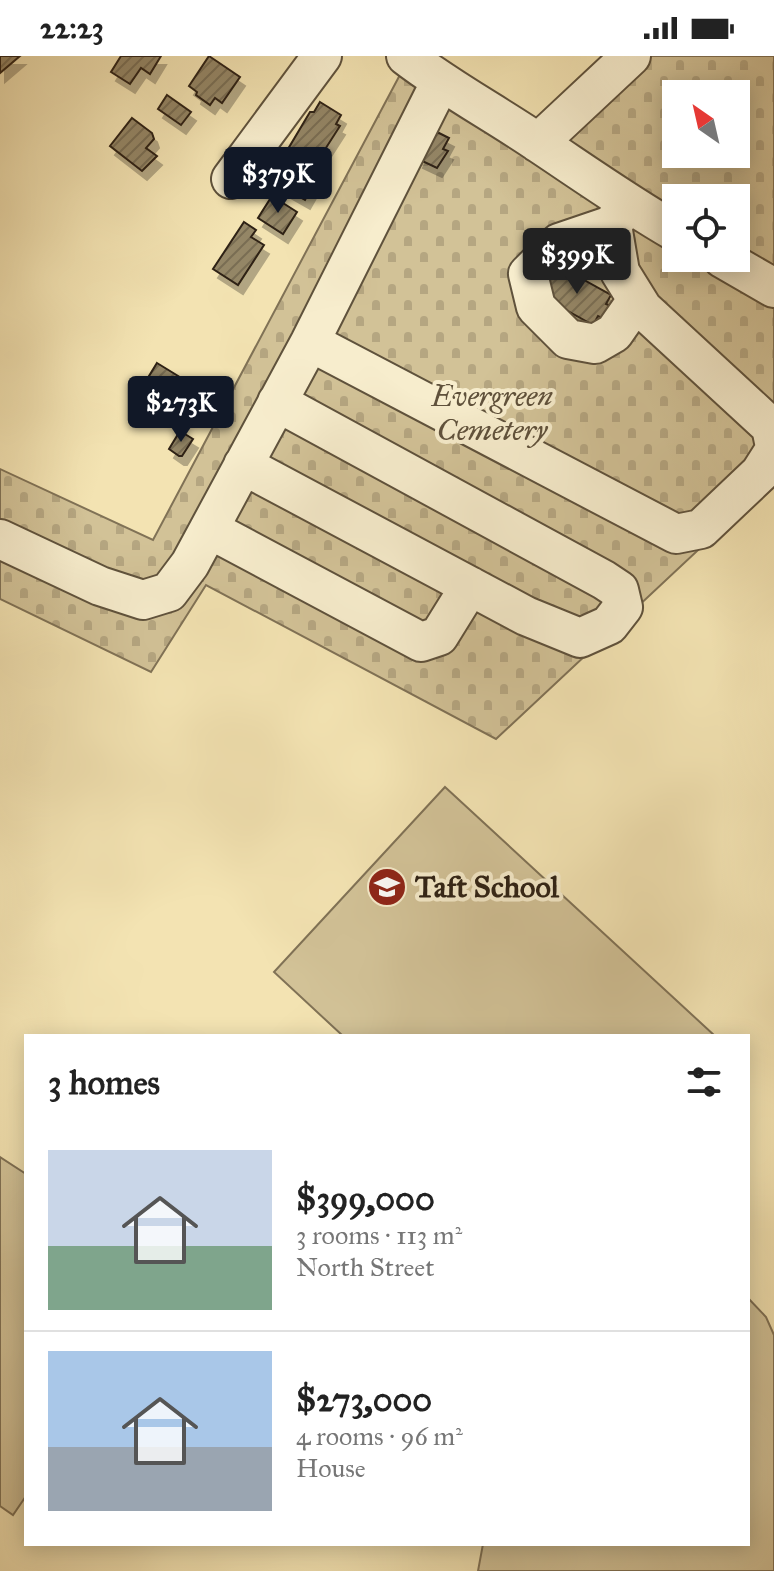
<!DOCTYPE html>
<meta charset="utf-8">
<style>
body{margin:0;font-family:"IM FELL Great Primer",serif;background:#f6f6f6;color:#222;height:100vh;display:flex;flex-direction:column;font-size:30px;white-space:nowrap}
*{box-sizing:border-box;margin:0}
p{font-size:26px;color:#767676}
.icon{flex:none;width:44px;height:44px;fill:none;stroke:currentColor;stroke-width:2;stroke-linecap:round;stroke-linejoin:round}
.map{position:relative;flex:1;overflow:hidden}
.panel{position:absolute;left:24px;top:978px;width:726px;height:512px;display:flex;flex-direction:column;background:#fff;border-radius:0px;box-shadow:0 4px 20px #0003}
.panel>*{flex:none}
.needle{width:52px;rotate:326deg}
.tools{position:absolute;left:662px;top:24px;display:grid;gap:16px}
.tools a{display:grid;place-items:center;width:88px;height:88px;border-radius:0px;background:#fff;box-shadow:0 4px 20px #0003;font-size:40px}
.price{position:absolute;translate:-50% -68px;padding:0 18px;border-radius:8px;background:#111827;color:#fff;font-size:26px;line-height:52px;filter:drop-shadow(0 2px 4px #0008)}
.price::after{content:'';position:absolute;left:50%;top:48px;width:24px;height:18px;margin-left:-12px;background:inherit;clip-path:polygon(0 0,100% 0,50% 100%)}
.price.active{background:#222;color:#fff}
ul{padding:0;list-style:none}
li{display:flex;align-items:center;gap:24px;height:200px;padding:0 24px}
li+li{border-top:2px solid #e0e0e0}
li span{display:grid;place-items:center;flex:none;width:224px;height:160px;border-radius:0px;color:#555}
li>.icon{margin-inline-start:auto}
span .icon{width:96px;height:96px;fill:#fffc;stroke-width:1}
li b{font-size:34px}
h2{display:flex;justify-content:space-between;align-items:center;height:96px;padding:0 24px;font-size:34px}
.status{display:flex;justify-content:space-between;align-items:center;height:56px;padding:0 40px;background:#fff;direction:ltr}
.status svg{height:22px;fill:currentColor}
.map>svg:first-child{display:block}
.cemetery{fill:url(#cemetery-stones);stroke:#807256;stroke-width:2;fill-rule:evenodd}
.garden{fill:#d2c297;stroke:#807256;stroke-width:2}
.building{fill:url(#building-hatch);stroke:#2e2114;stroke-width:2;filter:url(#shadow)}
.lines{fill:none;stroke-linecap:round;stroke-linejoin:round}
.minor-casing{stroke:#5f523c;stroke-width:42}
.minor{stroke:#f7edcd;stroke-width:38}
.labels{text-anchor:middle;stroke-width:8;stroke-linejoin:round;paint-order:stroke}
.park-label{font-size:30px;font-style:italic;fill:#5f513b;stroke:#f7edcd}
.poi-label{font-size:30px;font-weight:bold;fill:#2e2114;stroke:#f7edcd;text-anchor:start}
</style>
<div class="status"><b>22:23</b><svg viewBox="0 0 49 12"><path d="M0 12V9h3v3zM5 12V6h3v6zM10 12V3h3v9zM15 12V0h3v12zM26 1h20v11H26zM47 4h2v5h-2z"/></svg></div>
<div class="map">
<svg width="774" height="1515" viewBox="0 0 774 1515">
<defs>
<pattern id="cemetery-stones" width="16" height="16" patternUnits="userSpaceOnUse" patternTransform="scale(2)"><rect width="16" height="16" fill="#d2c297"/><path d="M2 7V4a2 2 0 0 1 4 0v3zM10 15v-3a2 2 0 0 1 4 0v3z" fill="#b5a681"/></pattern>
<pattern id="building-hatch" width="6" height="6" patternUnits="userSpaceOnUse" patternTransform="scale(2)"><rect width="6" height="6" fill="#948666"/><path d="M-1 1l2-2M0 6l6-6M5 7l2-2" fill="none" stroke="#796d53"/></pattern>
<filter id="shadow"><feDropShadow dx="5" dy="9" stdDeviation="0" flood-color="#0004"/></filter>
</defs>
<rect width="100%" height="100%" fill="#f3e3b2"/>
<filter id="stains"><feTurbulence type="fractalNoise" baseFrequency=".0025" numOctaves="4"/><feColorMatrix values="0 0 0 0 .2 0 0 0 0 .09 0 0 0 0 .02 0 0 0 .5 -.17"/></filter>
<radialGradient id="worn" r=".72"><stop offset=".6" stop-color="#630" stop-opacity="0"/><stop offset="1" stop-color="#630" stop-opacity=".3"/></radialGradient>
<path class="cemetery" d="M608,0H774V423L496,683L206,529L151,616L0,543V413L153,484L402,15L511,88ZM676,38H736V98H676ZM676,142H736V202H676Z"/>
<path class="garden" d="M445,731L715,980H343L274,916Z
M0,1101L26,1118V1440L13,1459L0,1450Z
M748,1242L766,1261L774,1279V1515H478L483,1488H748Z"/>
<path class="building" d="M0,0H20L0,17Z
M121,0H161L150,18L141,12L130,28L111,16Z
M209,0L240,21L222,47L215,42L210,49L196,39L197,36L189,30Z
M167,39L191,56L181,69L158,53Z
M320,46L341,59L336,68L340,70L315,109L288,93L310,56H314Z
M132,62L152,77L154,83L146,92L157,100L142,115L110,90Z
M433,74L449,82L443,93L448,95L437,112L418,103Z
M296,108L318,121L305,144L282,131Z
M272,140L297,156L283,178L258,162Z
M244,166L256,174L251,181L264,189L238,229L213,213Z
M557,209L611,239L606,248L613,251L606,264L598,260L593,269L541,240Z
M157,307L183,323L163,354L138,338Z
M180,375L193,383L182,400H179L169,393Z"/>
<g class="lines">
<defs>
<path id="minor" d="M406,0C449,33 496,58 540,88C585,118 629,149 676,176
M538,87L631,0
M231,123L322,0
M627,148L612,169L620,216L643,253L771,371L774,386
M612,169L559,187L528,218L536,251L568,283L595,288L614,277L637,244
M722,202L774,232
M310,286L676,478L701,473L760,417L774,395
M243,409L526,560L580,582L609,569L623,551L619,534L604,524L277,346
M209,473L421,586L439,580L470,530
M0,483L100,530L143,544L169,536L190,508L310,286L440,27"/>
</defs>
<use href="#minor" class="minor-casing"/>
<use href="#minor" class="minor"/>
</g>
<defs>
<symbol id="school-disc" viewBox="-11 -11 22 22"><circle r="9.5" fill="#8f2418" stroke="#f7edcd"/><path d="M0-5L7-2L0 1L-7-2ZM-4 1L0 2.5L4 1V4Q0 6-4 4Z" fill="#fff"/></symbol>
</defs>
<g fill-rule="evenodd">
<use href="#school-disc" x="365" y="809" width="44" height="44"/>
</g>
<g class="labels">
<g class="park-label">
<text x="492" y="350">Evergreen<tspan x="492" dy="34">Cemetery</tspan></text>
</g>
<g class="poi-label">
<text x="415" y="841">Taft School</text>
</g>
</g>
<rect width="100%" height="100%" filter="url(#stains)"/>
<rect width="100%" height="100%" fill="url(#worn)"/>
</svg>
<div class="tools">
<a><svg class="needle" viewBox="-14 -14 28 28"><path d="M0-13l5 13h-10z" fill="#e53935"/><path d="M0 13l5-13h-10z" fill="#767676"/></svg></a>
<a><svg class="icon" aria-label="locate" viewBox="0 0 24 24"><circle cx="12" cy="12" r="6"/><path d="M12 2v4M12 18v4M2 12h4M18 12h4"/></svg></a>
</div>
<b class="price" style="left:278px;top:159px">$379K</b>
<b class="price active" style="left:577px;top:240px">$399K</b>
<b class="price" style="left:181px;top:388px">$273K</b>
<section class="panel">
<h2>3 homes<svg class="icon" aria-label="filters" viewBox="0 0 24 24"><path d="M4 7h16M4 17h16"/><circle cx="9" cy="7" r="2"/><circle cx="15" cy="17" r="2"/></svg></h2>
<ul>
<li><span style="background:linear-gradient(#c9d6e8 60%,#7fa58c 0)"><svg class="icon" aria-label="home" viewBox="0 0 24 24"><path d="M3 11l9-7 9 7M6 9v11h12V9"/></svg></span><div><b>$399,000</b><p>3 rooms · 113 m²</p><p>North Street</p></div></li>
<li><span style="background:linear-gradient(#a9c7e8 60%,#9aa5b1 0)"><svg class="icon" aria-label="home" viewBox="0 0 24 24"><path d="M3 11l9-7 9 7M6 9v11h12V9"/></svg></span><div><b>$273,000</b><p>4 rooms · 96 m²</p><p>House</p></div></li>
</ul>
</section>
</div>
